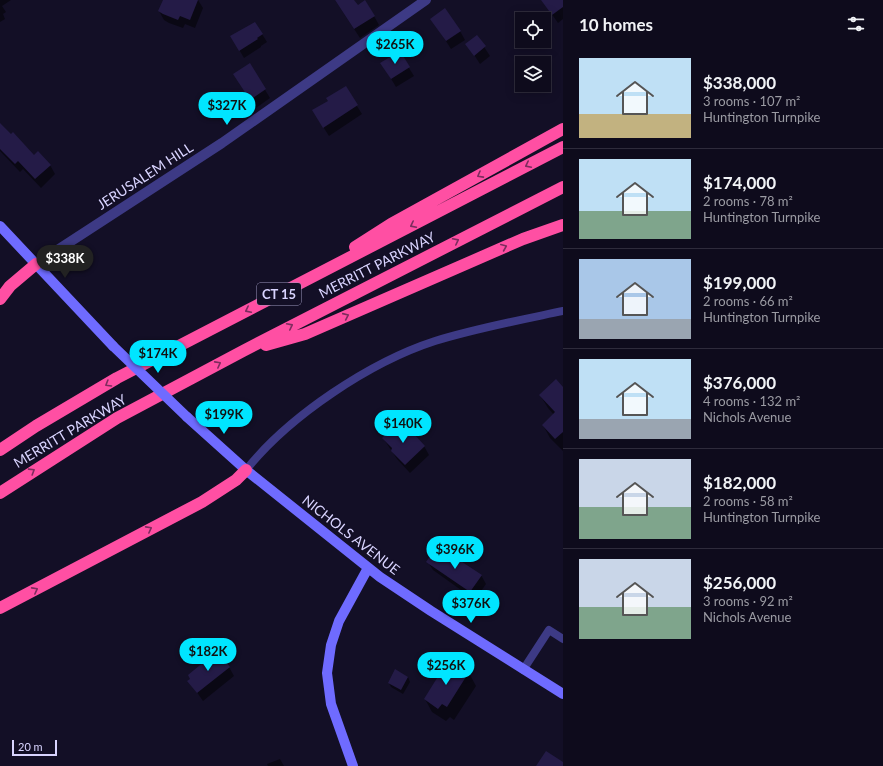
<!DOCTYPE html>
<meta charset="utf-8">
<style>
body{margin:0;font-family:Lato,sans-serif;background:#171425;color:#f1f3f6;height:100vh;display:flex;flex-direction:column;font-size:15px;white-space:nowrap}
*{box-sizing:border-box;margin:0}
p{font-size:13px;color:#9b9ba3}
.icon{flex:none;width:22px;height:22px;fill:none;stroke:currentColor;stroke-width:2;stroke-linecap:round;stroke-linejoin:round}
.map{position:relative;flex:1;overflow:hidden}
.sheet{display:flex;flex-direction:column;background:#0e0b1c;width:320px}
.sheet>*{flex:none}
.fabs{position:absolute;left:515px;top:12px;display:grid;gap:8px}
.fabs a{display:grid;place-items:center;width:36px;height:36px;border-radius:0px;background:#0e0b1c;box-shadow:0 2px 10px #0003,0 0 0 1px #2e2b3b;font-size:20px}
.scale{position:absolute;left:12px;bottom:10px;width:45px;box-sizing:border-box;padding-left:4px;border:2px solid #d9d4ff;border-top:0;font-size:11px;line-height:14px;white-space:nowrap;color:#d9d4ff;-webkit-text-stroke:3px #130f26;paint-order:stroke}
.price{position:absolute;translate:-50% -34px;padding:0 9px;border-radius:14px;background:#00e5ff;color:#111;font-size:13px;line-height:26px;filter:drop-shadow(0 1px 2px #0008)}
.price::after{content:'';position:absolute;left:50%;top:24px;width:12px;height:9px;margin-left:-6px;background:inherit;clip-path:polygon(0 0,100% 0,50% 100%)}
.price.selected{background:#222;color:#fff}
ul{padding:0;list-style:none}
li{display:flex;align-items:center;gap:12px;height:100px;padding:0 16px}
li+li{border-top:1px solid #2e2b3b}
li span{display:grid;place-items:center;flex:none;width:112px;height:80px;border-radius:0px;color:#555}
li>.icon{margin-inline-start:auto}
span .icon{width:48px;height:48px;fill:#fffc;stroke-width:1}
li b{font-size:17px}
h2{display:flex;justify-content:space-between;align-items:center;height:48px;padding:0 16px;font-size:17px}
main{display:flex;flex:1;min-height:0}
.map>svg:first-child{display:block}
.shadow{fill:#0007}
.building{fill:#241b47}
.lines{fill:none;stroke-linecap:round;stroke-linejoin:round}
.service{stroke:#3d3a85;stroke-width:8}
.minor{stroke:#3d3a85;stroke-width:10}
.secondary{stroke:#6f6bff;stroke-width:10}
.motorway{stroke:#ff4fa3;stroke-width:12}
.secondary-bridge{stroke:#6f6bff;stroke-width:10}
.oneway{stroke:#7d2c5e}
.labels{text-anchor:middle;stroke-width:3;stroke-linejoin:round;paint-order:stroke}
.shield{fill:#130f26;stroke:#9e99be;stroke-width:1}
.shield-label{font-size:13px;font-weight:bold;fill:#d9d4ff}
.street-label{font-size:14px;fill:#d9d4ff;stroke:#130f26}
</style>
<main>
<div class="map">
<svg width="563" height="766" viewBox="0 0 563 766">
<rect width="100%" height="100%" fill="#130f26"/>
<path class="shadow" d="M0,0H11L2,6L6,12L3,14L5,19L0,22Z
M164,0H198L203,8L195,28L185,24L183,28L169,23L164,20L159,11Z
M335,0H353L357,6L374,16L379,25L360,38Z
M542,0H560L563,4V19L558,23Z
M437,27L460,31L465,40L451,49Z
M262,34L267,42L261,46V47L244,58L231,36Z
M477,36L490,56L480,64L467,44Z
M250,65L270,98L256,108L239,83Z
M409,68L414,76L396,87L387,72Z
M345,87L362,114L329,136L318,119L329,101Z
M0,127L34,156L50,165L55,174L41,188L23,169L20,172L0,151Z
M563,388V451L550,438L543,425L554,415L548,408L540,395Z
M407,436L424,446L429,455L410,473L397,459L383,438Z
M428,562H454L481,575L486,584L475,600L433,570Z
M452,662L469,673L476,686L454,720L450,717L446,721L432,712L425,699L445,674Z
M229,667L234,676L203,701L189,681Z
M408,677L410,682L403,694L391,687L389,683Z
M280,759L284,766H268L267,764Z"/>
<path class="building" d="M163,0H198L190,20L180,16L178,20L163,14L158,11Z
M335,0H354L358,5L365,0L375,16L354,29Z
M541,0H563V7L552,15Z
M445,8L461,31L446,41L430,19Z
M255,22L263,34L257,38L258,39L239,51L230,36Z
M477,35L486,46L474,56L465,44Z
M400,51L410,67L391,79L380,63Z
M250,63L266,89L250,100L233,74Z
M346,86L358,105L323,128L312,110L328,101L326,98Z
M0,123L11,134L13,132L34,155L38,151L51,165L35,179L18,161L15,164L0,149Z
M556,379L563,387V432L555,439L542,425L555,412L539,395Z
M396,424L407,434L409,433L412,436L414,434L425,446L405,465L391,451L392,448L382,438Z
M435,549L454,561L456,558L482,575L470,592L426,562Z
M217,651L230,667L197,693L187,681L190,679L188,675Z
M451,661L469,672L447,707L442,704L438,709L424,699L442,670L444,672Z
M395,669L408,677L401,690L388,683Z
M546,751L563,762V766H536Z"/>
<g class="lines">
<path class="service" d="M246,470C289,416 370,362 435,341C477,328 520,320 563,311
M523,670L549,630L563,639"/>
<path class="minor" d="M36,264L222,143L426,0"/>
<path class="secondary" d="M0,226L113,346
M187,417L246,470L380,577L431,611L563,694
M353,766L331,704L327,673L331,645L339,621L368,568"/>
<path class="motorway" d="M355,247L391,224L563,129
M0,299L10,286L36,264
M266,345L305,334L523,239L563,225
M0,450L36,426L117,378L563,147
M0,493L117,418L243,351L563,187
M0,608L202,502L236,480L246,470"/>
<path class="secondary-bridge" d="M113,346L187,417"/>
</g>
<defs><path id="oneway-chevron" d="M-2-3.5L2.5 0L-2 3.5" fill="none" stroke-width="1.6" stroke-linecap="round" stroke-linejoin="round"/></defs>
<g class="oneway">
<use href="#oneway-chevron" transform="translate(528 165) rotate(153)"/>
<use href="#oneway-chevron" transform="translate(480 175) rotate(151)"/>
<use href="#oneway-chevron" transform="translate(413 225) rotate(153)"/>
<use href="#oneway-chevron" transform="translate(456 241) rotate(-27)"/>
<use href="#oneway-chevron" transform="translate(504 247) rotate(-23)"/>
<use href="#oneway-chevron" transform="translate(248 310) rotate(153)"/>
<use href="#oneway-chevron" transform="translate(346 316) rotate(-24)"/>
<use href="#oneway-chevron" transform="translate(290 326) rotate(-27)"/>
<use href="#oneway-chevron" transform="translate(218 364) rotate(-28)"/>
<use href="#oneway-chevron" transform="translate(108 384) rotate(149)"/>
<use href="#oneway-chevron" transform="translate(32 471) rotate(-32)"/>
<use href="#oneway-chevron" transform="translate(149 529) rotate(-28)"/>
<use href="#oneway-chevron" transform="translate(35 590) rotate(-28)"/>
</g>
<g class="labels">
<rect class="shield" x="257" y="283" width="44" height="22" rx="3"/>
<g class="shield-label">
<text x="279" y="299">CT 15</text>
</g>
<g class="street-label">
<text transform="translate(145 176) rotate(-33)" y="5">JERUSALEM HILL</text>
<text transform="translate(377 265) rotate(-27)" y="5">MERRITT PARKWAY</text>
<text transform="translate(70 431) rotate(-31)" y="5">MERRITT PARKWAY</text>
<text transform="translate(351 535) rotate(38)" y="5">NICHOLS AVENUE</text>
</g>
</g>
</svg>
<div class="fabs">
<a><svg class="icon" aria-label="locate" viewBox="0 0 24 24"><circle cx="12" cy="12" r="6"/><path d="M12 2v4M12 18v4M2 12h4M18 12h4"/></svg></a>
<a><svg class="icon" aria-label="layers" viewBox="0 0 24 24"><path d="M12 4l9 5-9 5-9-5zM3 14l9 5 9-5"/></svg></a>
</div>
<div class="scale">20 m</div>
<b class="price" style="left:395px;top:65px">$265K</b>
<b class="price" style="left:227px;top:126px">$327K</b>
<b class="price selected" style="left:65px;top:279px">$338K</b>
<b class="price" style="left:158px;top:374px">$174K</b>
<b class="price" style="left:224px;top:435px">$199K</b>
<b class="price" style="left:403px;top:444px">$140K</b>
<b class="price" style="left:455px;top:570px">$396K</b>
<b class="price" style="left:471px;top:624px">$376K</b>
<b class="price" style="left:208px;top:672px">$182K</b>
<b class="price" style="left:446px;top:686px">$256K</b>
</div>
<section class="sheet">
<h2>10 homes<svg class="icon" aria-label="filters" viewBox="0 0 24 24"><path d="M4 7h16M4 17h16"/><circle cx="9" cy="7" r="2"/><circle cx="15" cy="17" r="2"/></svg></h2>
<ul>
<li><span style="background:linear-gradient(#bfe0f5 70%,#c2b280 0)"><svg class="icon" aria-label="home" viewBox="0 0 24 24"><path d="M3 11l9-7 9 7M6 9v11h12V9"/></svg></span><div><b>$338,000</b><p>3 rooms · 107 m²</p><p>Huntington Turnpike</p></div></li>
<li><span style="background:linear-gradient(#bfe0f5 65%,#7fa58c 0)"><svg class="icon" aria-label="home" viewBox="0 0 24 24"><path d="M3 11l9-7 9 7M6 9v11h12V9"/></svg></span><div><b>$174,000</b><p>2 rooms · 78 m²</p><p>Huntington Turnpike</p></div></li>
<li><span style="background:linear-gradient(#a9c7e8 75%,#9aa5b1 0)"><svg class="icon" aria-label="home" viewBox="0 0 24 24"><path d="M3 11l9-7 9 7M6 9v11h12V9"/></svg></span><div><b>$199,000</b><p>2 rooms · 66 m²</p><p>Huntington Turnpike</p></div></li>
<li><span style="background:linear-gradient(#bfe0f5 75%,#9aa5b1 0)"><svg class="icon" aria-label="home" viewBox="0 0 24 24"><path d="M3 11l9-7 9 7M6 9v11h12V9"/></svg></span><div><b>$376,000</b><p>4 rooms · 132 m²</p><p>Nichols Avenue</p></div></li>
<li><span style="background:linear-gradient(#c9d6e8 60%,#7fa58c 0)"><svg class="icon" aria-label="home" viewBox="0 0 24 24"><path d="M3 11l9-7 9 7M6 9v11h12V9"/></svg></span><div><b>$182,000</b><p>2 rooms · 58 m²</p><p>Huntington Turnpike</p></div></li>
<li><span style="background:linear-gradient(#c9d6e8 60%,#7fa58c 0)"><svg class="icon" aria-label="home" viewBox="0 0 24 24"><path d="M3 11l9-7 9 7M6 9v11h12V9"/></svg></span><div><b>$256,000</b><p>3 rooms · 92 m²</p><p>Nichols Avenue</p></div></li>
</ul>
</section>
</main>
